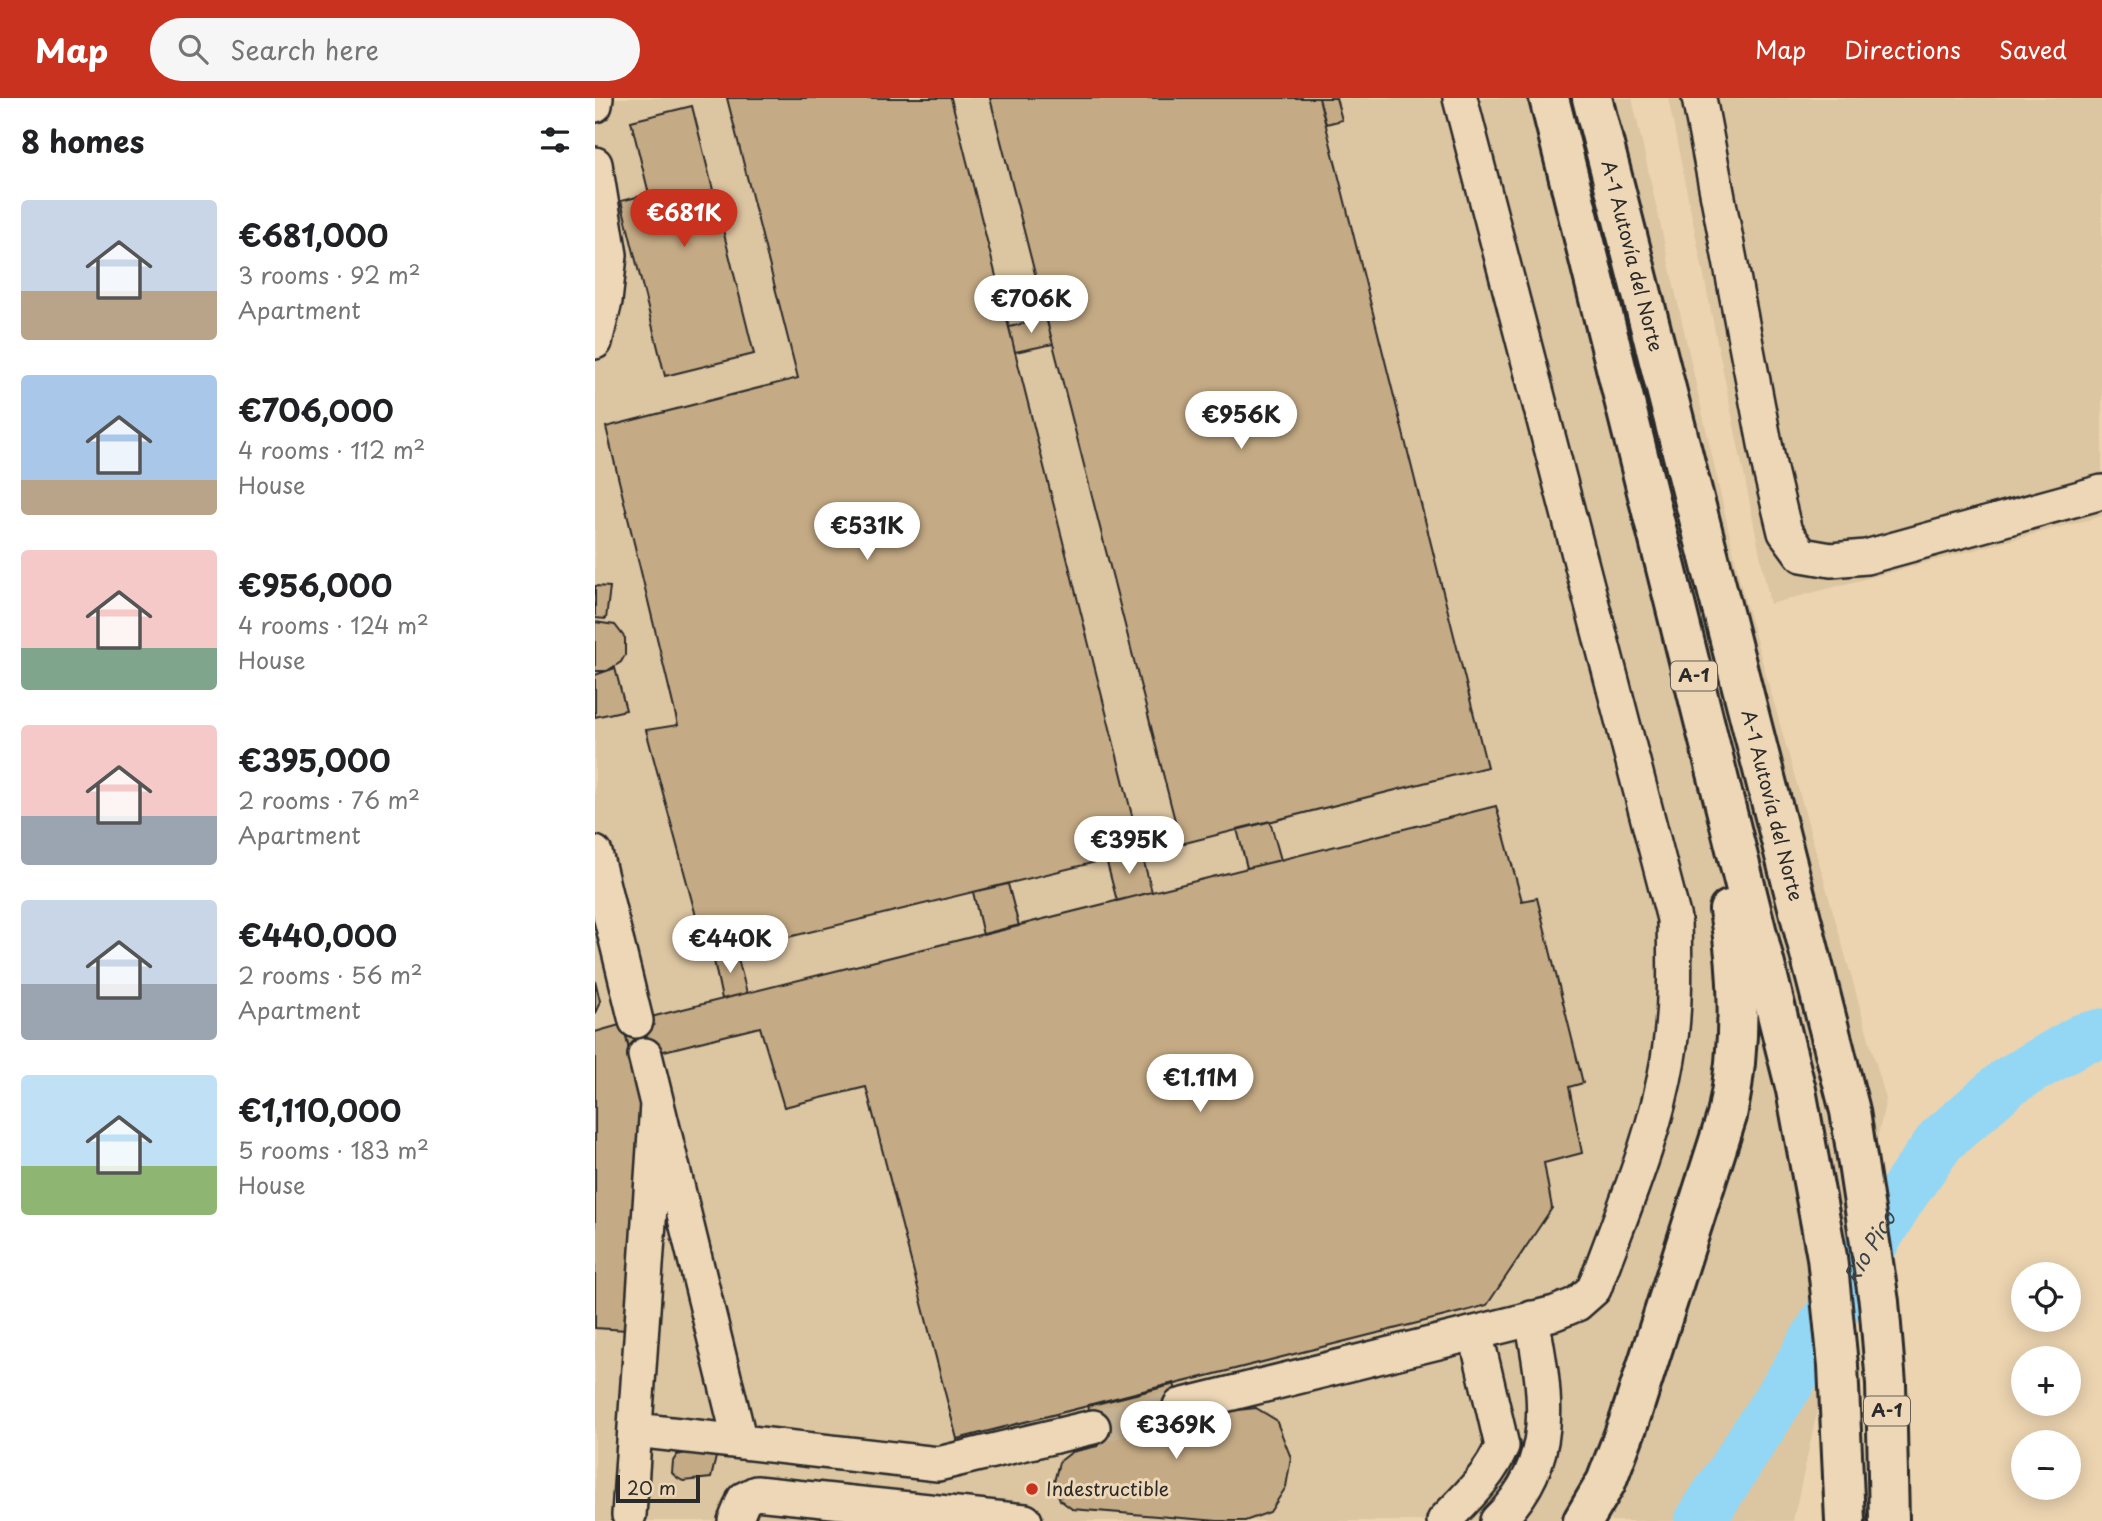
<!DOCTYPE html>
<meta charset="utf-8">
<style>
body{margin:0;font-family:"Playpen Sans",sans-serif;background:#f6f6f6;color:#202124;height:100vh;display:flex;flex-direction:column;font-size:26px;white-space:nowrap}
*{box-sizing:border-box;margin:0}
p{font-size:23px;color:#757577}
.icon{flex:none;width:38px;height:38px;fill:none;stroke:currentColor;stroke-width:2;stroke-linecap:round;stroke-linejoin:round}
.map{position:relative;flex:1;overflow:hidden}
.details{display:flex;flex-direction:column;background:#fff;width:595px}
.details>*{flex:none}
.controls{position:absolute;left:1416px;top:1164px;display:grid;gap:14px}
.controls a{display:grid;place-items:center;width:70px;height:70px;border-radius:50%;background:#fff;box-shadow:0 4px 18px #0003;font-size:35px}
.scale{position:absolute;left:21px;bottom:18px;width:84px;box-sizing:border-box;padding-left:7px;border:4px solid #2b2b2b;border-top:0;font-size:19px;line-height:24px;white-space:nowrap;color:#2b2b2b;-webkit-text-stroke:5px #edd7b6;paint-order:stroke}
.price{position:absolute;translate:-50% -60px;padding:0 16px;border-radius:24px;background:#fff;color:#222;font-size:23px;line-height:46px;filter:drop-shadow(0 2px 4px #0008)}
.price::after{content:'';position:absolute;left:50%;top:42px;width:21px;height:16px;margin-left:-10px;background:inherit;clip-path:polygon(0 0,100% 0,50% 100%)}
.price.selected{background:#c8321e;color:#fff}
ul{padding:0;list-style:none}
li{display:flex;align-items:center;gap:21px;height:175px;padding:0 21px}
li span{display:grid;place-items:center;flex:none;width:196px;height:140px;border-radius:7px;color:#555}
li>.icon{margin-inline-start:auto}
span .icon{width:84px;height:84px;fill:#fffc;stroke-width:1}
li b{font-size:30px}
h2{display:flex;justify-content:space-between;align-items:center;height:84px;padding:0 21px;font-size:30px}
header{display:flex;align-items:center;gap:42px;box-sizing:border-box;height:98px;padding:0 35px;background:#c8321e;color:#fff}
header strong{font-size:33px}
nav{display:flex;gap:38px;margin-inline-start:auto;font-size:24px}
.search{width:490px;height:63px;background:#f6f6f6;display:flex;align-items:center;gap:18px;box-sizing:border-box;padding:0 24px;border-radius:38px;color:#757577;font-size:26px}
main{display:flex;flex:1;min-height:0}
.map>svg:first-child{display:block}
.built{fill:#dcc5a1}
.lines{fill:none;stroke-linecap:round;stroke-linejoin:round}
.river{stroke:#93d7f5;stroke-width:51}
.building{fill:#c5ab85;stroke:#2b2b2b;stroke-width:2}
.minor-tunnel{stroke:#c5b295;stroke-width:33;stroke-dasharray:33 17;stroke-linecap:butt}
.minor-casing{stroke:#2b2b2b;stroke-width:38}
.highway-casing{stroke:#2b2b2b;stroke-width:44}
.minor{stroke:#edd7b6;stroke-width:33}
.highway{stroke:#edd7b6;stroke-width:38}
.poi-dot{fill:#c8321e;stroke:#edd7b6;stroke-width:2.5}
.labels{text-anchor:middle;stroke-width:6;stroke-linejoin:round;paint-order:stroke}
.shield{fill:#edd7b6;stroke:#655f55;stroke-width:2}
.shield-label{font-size:18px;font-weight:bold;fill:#2b2b2b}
.street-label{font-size:19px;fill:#2b2b2b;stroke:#edd7b6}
.poi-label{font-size:19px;fill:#2b2b2b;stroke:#edd7b6;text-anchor:start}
.water-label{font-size:21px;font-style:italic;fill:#3b4549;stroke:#edd7b6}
</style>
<header>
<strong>Map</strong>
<div class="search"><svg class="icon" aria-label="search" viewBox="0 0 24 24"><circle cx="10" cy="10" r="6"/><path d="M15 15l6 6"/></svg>Search here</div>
<nav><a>Map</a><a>Directions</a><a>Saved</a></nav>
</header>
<main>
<section class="details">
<h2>8 homes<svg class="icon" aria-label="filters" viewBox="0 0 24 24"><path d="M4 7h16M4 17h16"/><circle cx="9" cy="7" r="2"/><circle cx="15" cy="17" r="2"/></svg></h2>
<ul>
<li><span style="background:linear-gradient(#c9d6e8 65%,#b9a48a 0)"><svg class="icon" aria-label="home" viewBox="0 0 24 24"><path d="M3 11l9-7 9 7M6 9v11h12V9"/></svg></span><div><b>€681,000</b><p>3 rooms · 92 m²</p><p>Apartment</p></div></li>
<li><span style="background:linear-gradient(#a9c7e8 75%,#b9a48a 0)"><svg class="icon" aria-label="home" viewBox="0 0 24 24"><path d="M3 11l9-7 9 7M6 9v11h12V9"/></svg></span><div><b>€706,000</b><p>4 rooms · 112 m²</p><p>House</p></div></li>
<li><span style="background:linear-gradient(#f6c9c9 70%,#7fa58c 0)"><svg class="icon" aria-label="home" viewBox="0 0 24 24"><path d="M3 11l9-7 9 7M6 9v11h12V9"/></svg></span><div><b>€956,000</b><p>4 rooms · 124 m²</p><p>House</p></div></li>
<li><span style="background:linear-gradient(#f6c9c9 65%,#9aa5b1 0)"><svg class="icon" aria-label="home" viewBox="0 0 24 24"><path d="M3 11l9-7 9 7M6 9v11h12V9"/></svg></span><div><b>€395,000</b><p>2 rooms · 76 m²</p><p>Apartment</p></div></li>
<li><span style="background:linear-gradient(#c9d6e8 60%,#9aa5b1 0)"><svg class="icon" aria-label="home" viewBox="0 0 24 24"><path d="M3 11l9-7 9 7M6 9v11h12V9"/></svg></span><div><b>€440,000</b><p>2 rooms · 56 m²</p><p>Apartment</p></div></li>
<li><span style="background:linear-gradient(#bfe0f5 65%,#8fb573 0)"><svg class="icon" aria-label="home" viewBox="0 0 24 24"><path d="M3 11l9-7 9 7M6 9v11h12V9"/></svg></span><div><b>€1,110,000</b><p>5 rooms · 183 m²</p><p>House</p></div></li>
</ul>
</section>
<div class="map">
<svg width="1507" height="1423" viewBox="0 0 1507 1423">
<rect width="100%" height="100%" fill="#ecd4b0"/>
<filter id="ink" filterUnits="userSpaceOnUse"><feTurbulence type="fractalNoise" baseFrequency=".0143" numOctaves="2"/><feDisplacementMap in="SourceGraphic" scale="14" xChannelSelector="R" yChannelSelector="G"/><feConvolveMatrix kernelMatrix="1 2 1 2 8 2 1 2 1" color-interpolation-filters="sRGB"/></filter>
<g filter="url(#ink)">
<path class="built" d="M0,0H1037L1147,492L1291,1001L1198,1423H0Z
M1073,0H1507V418L1175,506Z"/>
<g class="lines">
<path class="river" id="s1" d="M1105,1423L1199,1277L1305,1100L1346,1042L1413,984L1487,941L1507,936"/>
</g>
<path class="building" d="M132,0H356L546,753L112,859L51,632L83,627L11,329L203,280Z
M395,0H724L892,669L586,746Z
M724,0H741L747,22L731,26Z
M97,8L159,256L70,278L26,103L54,96L36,23Z
M451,220L458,246L420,254L414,229Z
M0,488L15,489L11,521L0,520Z
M0,524L20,527L30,540V557L26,564L12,573H0Z
M20,570L31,612L0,619V577Z
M901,708L927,803L942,800L988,985L974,989L987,1055L949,1065L957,1110L892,1207L874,1212L362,1341L271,989L189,1009L165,929L37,961L28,926Z
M675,723L686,762L652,770L642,731Z
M546,753L557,794L522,803L511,761Z
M413,786L424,828L388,837L378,794Z
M141,853L152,895L127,901L118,858Z
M0,882L5,903L0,917Z
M28,926L47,1009L32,1232L0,1230V934Z
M579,1285L587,1318L661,1310L681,1322L696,1360L691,1389L675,1414L650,1423H623L477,1411L465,1402L459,1384L464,1364L477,1354L503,1348L493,1307Z
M91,1355L121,1359L116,1380L88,1383L81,1379L77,1375L78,1363L82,1357Z"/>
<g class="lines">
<path class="minor-tunnel" d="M498,1329L585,1308"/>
<defs>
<path id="minor" d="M1104,0L1175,372L1190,434L1207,457L1236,462L1271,459L1507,394
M0,7L1,0
M0,66L15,157L10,203L0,244
M0,755L41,923
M50,957L145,1344
M585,1308L960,1215L982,1206L999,1191C1026,1116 1060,1040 1073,961C1081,914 1080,868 1079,821L865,0
M40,1332L343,1366L498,1329
M34,1417L62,1006
M140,1423L149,1401L161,1395L430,1423
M849,1423C870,1401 896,1377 907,1348L885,1254
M902,1423C964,1364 951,1297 937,1220"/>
<g id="highway">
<path d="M954,0L1201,992L1232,1159L1243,1267L1250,1423"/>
<path id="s2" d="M997,0L1255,1013L1284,1204L1291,1286L1294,1423"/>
<path d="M988,1423L1011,1384L1035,1321L1132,1018C1146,949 1146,882 1134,812"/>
</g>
</defs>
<use href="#minor" class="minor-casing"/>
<use href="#highway" class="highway-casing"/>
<use href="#minor" class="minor"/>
<use href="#highway" class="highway"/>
</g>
</g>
<circle class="poi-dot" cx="437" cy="1391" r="7"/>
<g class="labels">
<g class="shield">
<rect x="1076" y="563.5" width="46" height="29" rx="5"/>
<rect x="1269" y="1298.5" width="46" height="29" rx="5"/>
</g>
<g class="shield-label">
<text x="1099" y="584">A-1</text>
<text x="1292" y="1319">A-1</text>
</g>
<g class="street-label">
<text dy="7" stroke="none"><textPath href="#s2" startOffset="163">A-1 Autovía del Norte</textPath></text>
<text dy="7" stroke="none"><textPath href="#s2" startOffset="730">A-1 Autovía del Norte</textPath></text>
</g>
<g class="poi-label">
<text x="451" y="1398">Indestructible</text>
</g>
<g class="water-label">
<text dy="7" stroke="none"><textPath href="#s1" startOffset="322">Río Pico</textPath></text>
</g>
</g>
</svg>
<div class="controls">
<a><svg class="icon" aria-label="locate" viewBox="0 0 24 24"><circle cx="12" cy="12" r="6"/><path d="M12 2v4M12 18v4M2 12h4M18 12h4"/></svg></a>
<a>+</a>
<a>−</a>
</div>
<div class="scale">20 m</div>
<b class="price selected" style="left:89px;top:151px">€681K</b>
<b class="price" style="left:436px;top:237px">€706K</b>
<b class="price" style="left:646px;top:353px">€956K</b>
<b class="price" style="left:272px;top:464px">€531K</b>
<b class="price" style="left:534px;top:778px">€395K</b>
<b class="price" style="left:135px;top:877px">€440K</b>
<b class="price" style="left:605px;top:1016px">€1.11M</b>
<b class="price" style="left:581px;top:1363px">€369K</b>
</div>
</main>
